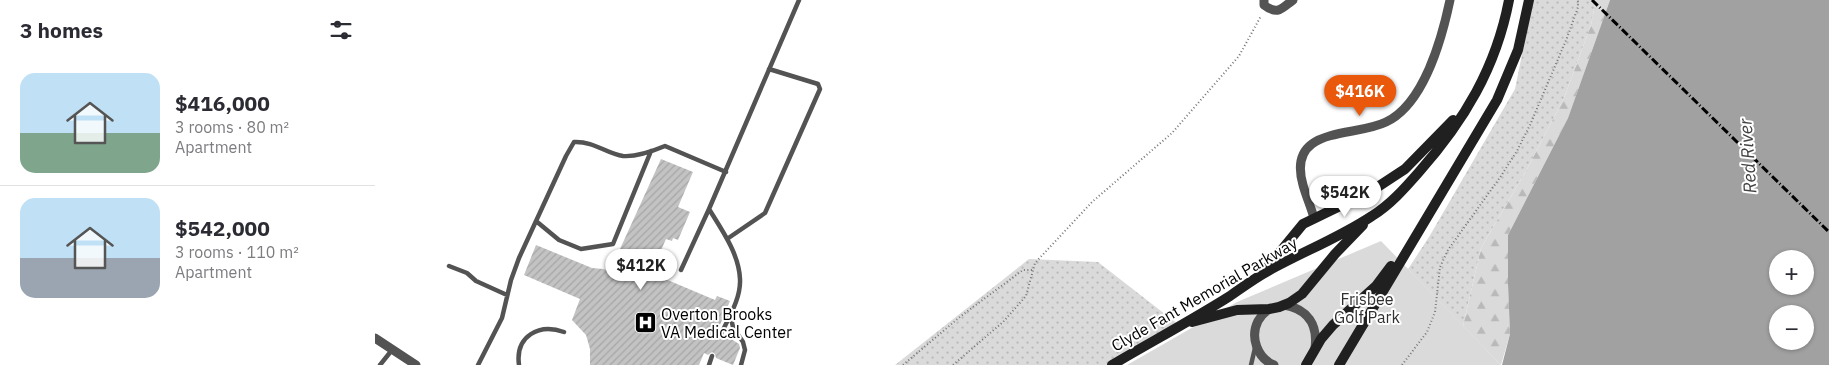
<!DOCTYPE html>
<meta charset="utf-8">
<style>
body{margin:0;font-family:"IBM Plex Sans",sans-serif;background:#f2f2f3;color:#2b2b33;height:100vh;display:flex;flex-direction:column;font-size:19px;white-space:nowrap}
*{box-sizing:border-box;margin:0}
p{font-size:16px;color:#7c7c81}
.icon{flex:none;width:28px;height:28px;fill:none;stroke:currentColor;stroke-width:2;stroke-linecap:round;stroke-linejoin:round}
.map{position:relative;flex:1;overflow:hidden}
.panel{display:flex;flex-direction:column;background:#fff;width:375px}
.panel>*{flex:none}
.tools{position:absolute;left:1394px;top:250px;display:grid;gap:10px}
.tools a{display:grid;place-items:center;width:45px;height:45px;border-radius:50%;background:#fff;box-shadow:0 1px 4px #0004;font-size:25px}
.price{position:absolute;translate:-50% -42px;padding:0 11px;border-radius:18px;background:#fff;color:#222;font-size:16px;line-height:32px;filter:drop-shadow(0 1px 2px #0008)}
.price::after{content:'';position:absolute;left:50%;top:30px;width:15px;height:11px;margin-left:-8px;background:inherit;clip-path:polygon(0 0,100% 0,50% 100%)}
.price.selected{background:#ea580c;color:#fff}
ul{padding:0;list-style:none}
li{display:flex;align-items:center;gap:15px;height:125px;padding:0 20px}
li+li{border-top:1px solid #e1e1e2}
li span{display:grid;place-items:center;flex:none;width:140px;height:100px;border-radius:15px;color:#555}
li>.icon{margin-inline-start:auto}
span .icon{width:60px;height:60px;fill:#fffc;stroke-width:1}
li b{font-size:21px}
h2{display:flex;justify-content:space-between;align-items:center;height:60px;padding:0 20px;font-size:21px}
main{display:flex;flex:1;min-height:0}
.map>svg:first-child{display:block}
.grass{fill:url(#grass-dots)}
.forest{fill:url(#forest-firs)}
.park{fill:#dadada}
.water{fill:#a1a1a1;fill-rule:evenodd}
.building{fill:url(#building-hatch)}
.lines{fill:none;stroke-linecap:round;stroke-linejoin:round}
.path{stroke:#757575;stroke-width:2;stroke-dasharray:1 2.5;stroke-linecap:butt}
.lane{stroke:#535353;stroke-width:4.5}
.street{stroke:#535353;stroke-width:9}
.secondary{stroke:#202020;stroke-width:10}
.rail{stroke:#000;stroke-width:3;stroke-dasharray:8 2.5 1 2.5;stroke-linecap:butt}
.labels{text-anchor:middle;stroke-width:4;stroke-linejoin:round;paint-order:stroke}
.street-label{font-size:16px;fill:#000;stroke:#fff}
.park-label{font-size:16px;fill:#313131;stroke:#fff}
.poi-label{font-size:16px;fill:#000;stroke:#fff;text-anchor:start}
.water-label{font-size:18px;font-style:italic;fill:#424242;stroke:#fff}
</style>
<main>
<section class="panel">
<h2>3 homes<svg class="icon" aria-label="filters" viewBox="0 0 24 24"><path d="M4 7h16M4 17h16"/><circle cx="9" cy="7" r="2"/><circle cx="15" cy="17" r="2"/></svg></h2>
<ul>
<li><span style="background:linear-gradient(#bfe0f5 60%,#7fa58c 0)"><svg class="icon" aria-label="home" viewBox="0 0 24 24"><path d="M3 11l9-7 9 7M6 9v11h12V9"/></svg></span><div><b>$416,000</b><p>3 rooms · 80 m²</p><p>Apartment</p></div></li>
<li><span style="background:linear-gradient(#bfe0f5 60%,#9aa5b1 0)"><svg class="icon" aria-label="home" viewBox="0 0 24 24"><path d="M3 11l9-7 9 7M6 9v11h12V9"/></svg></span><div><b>$542,000</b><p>3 rooms · 110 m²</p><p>Apartment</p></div></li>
</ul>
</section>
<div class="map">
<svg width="1454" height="365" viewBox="0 0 1454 365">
<defs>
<pattern id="grass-dots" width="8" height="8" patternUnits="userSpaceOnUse" patternTransform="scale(1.25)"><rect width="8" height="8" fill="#dadada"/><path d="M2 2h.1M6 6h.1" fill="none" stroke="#b9b9b9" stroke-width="1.8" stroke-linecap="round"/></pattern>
<pattern id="forest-firs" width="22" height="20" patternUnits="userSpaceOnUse" patternTransform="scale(1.25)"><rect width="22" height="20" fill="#dadada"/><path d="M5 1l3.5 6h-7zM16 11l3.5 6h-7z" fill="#b9b9b9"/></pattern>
<pattern id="building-hatch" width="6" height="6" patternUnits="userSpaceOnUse" patternTransform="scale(1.25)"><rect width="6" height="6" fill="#c3c3c3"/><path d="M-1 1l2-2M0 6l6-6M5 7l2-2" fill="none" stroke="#a6a6a6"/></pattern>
</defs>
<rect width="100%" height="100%" fill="#fff"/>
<path class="grass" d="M1158,0H1221L1216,25L1189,98L1152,169L1106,248L1088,326L1033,269L1054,237L1140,89Z
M654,259L723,262L804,325L734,365H520Z"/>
<path class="forest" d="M1221,0H1235L1193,118L1133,235V284L1135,334L1126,365L1088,326L1106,248L1152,169L1189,98L1216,25Z"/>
<path class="park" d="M1006,241L1126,365H752L862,302Z"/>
<path class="water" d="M1235,0H1454V365H1127L1135,334L1133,284V235L1193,118ZM1402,259H1430V286H1402ZM1402,314H1430V341H1402Z"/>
<path class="building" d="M286,159L318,172L303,207L315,212L303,240L298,238L297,241L291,239L276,273L340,300L342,296L355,301L342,332L344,337L348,338L350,335L364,344L365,348L358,365L341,358L340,354L337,352L333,355L329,353L324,365H215V349L211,335L197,320L205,299L149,275L161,245L217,268L228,269L235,271Z"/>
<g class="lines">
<path class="path" d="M528,365L586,316L648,270H657
M578,365L628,322L651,296L660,263L717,202L797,133L864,56L886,16
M1027,365L1052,332L1060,312L1065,267L1073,250L1126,176L1142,151L1155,125L1192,38L1203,7V0"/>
<path class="lane" d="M334,209C347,230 364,254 365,279C366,298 354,317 346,334
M161,221L184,240L206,249L238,244L276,151
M352,239L390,213L445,89L443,84L394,69
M74,266L92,273L101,281L132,295
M306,270L334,209L424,0
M355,314L358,327L368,342L370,350L366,365
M5,365L17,350
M103,365L127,318L136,280L144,258L191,156L199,142C219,141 232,154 248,156C260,157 278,151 290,146L351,172
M144,365C140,336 164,323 189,332
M334,365L337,356
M876,365L880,348"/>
<path class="street" d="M889,0V5C903,16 907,8 918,0
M939,218C936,207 931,196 928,185C911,125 979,138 1011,122C1049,104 1067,38 1075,0
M909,305C933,309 943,325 940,348
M894,309C890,312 886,316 883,321C875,337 882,358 899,365
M0,338L41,365"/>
<path class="secondary" d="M891,269L928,224L998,190L1030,169L1078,120
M817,322L862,310L894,309L904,307L914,303L927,294L960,254L988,225
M737,365C776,342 817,320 855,296C868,287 880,278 893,271C927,252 964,238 997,216C1015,205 1030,188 1044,172C1089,121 1121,68 1134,0
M931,365L946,339L958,325L1001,286L1016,266
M964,365L1122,100L1143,50L1154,0"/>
<path class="rail" d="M1217,0L1454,232"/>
</g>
<defs>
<symbol id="hospital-square" viewBox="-11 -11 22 22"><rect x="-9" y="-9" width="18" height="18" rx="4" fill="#000" stroke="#fff"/><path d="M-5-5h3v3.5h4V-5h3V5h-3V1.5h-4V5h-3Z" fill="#fff"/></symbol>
</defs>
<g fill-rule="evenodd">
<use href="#hospital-square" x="258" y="310" width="25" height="25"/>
</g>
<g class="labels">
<g class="street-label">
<text transform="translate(829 294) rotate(-30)" y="6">Clyde Fant Memorial Parkway</text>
</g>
<g class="park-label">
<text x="992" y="305">Frisbee<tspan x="992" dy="18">Golf Park</tspan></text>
</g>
<g class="poi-label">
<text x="286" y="320">Overton Brooks<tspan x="286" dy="18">VA Medical Center</tspan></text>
</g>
<g class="water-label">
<text transform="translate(1373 156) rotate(-94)" y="6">Red River</text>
</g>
</g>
</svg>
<div class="tools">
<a>+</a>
<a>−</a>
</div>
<b class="price selected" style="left:985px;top:117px">$416K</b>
<b class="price" style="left:970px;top:218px">$542K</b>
<b class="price" style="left:266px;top:291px">$412K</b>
</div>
</main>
